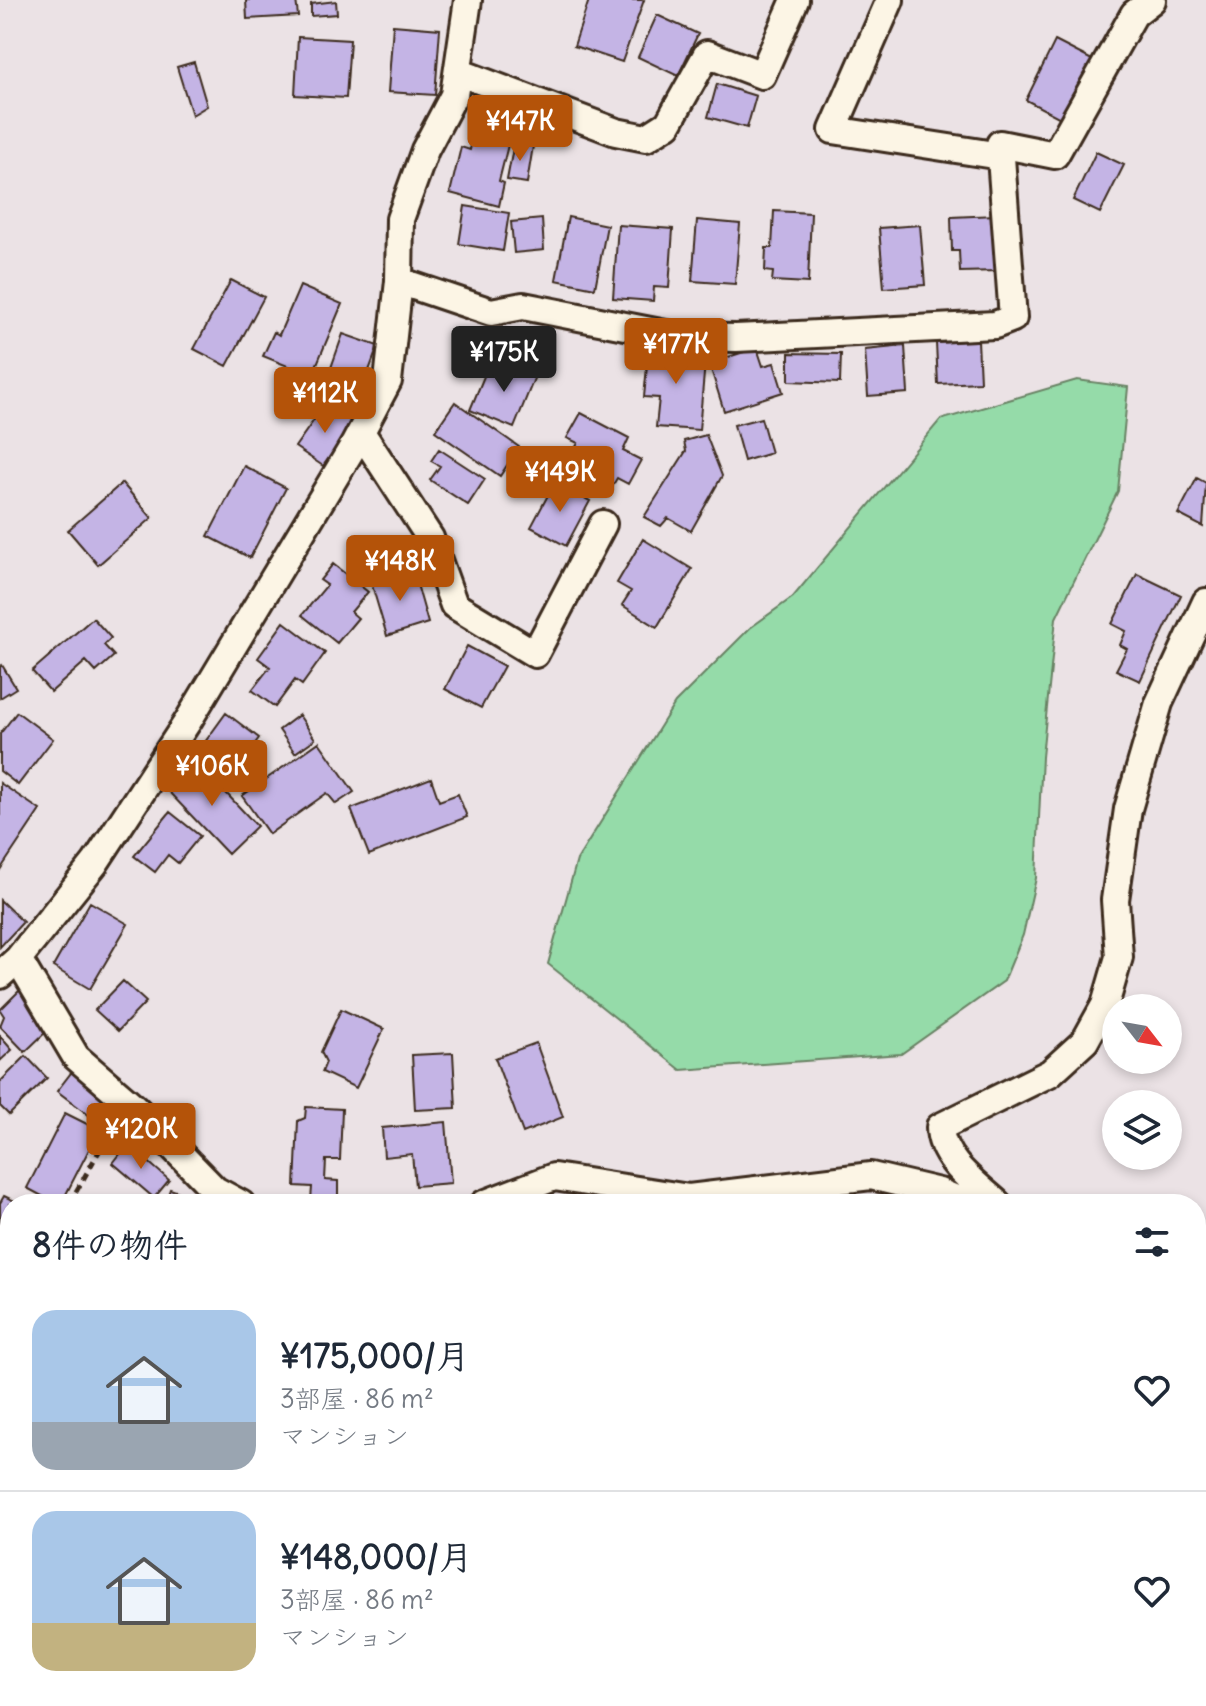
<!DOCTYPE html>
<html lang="ja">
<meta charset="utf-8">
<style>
body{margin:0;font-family:Delius,"Klee One",sans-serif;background:#f6f6f7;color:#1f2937;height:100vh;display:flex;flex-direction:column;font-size:30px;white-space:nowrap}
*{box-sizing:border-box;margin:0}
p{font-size:26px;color:#747a83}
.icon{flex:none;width:44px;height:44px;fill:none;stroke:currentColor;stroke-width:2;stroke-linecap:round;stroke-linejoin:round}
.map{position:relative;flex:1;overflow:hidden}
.details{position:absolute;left:0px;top:1194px;width:1206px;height:512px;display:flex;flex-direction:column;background:#fff;border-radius:32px 32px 0 0;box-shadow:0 4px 12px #0003}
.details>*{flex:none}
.needle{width:52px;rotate:121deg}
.controls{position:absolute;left:1102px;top:994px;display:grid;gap:16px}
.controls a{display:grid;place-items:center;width:80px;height:80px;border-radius:50%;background:#fff;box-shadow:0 4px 12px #0003;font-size:40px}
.price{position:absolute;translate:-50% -68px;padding:0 18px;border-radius:8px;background:#b45309;color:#fff;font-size:26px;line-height:52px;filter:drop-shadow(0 2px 4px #0008)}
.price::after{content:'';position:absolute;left:50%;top:48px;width:24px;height:18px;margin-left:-12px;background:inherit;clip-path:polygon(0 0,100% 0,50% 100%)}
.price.on{background:#222;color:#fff}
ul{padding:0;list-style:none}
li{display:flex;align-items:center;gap:24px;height:200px;padding:0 32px}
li+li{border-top:2px solid #e0e1e3}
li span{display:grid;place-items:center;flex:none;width:224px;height:160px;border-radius:24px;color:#555}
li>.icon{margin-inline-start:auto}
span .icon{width:96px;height:96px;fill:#fffc;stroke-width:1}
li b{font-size:34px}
h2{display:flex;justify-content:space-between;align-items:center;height:96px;padding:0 32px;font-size:34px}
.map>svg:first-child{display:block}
.green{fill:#95dba9;stroke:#688264;stroke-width:2}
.building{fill:#c4b4e5;stroke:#3b2a1e;stroke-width:2}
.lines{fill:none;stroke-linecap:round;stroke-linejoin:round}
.street-casing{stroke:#3b2a1e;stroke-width:32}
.path{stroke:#3b2a1e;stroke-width:5;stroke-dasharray:8 6;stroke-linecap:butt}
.street{stroke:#fcf5e5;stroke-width:26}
</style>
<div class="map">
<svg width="1206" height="1706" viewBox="0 0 1206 1706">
<rect width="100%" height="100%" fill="#ebe2e5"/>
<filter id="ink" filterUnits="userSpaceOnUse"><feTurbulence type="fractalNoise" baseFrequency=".0125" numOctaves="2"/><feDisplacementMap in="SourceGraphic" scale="16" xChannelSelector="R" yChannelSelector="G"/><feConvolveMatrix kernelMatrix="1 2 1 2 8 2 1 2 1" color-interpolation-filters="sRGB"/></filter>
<g filter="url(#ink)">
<path class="green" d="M1077,380L1128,387L1118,491L1056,618L1042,757L1036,878L1023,935L1004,981L901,1054L681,1070L548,964L577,860L675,703L750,628L793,597L940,420Z
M707,1696H859L862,1706H705Z"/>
<path class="building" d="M246,0H296L298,16L247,19Z
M589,0H644L622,62L574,46Z
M336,1L337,14L311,16V4Z
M657,15L698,34L678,76L638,57Z
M393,25L440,29L435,95L388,92Z
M298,37L350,40L346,98L295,95Z
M1055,41L1096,62L1066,121L1026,100Z
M194,62L207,106L192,115L177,67Z
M717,84L756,96L747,128L708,117Z
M477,91L522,107L513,132L468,116Z
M474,132L509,141L499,181L504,183L499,206L450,193L461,147L470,150Z
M514,143L533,146L527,183L507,180Z
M1096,152L1124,165L1100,213L1073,200Z
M465,206L509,213L503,251L459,244Z
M774,211L811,213L808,283L772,281L773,272L765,271L766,248H772Z
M996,215L998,271L960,272L959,251H952L951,217Z
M568,217L607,225L595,288L556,280Z
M542,219L544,250L514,253L511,222Z
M697,220L740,224L735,284L692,281Z
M618,225L673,229L669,288L654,287L653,301L613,298Z
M920,225L925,285L884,288L879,228Z
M231,280L264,297L227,366L194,349Z
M300,286L342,304L312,376L263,356L274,332L279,335Z
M343,334L378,346L355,409L321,396Z
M978,340L980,382L938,384L936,343Z
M649,346L706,351L699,430L656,427L659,398L644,397Z
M905,346L908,393L868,396L865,350Z
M757,348L763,366L774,363L783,392L724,411L709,363Z
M789,353L841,354L840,383L789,381Z
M510,360L537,371L514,428L470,410L487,369L504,376Z
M455,402L519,447L500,476L435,431Z
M326,403L354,423L323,466L295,447Z
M581,413L629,438L623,451L641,460L628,484L617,478L606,497L562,474L578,443L567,438Z
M761,418L771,453L744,461L734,425Z
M706,435L722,476L691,531L668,518L661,526L644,517L686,451L684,441Z
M439,449L485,479L468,505L430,480L440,466L431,461Z
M244,466L286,488L250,558L208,536Z
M1197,478L1206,483L1203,527L1178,514Z
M555,482L590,501L566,546L531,527Z
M122,483L152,518L98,565L68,530Z
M643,539L692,569L657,627L622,605L631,591L617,583Z
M333,564L368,592L351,612L358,618L337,643L302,615L327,585L320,580Z
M413,570L428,623L387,636L371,582Z
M1137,574L1181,595L1140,681L1116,670L1127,649L1120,645L1126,631L1112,624Z
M93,618L111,638L104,645L114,656L96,672L86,661L51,692L32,671Z
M284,622L325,653L302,685L295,680L275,707L252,690L270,667L258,658Z
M467,646L504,666L481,708L445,689Z
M2,665L16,688L0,698V667Z
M17,712L53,739L18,785L0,771V734Z
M226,713L259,738L230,778L197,753Z
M299,715L315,739L295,753L279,730Z
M319,742L354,792L336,804L327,793L269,834L242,796Z
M197,762L257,826L228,854L167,790Z
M431,778L439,801L458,794L467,817L369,855L351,809Z
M0,783L40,810L0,870Z
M170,812L200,836L178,863L168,855L155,872L134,856Z
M0,900L23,922L0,947Z
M90,902L128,924L90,989L53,967Z
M123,981L146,1002L118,1031L95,1010Z
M20,990L53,1025L25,1052L0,1026L4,1016L0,1010Z
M341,1009L384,1029L356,1088L322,1072L326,1062L321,1052Z
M0,1036L12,1050L0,1061Z
M536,1043L563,1117L523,1133L495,1058Z
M453,1053L456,1108L415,1110L412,1055Z
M26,1056L47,1078L9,1115L0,1106V1082Z
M74,1069L118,1103L102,1125L57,1091Z
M306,1107L342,1109L340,1160H326L325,1180L338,1181V1201L311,1200L312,1187L295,1186L298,1121L305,1118Z
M65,1113L99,1130L61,1204H57L27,1188Z
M446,1122L451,1183L415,1186L412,1154L384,1157L382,1128Z
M128,1144L169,1180L154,1198L113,1163Z
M170,1189L211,1203L165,1204Z
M4,1196L21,1204H10V1237L0,1232V1203Z
M0,1481L10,1485V1541L0,1537Z
M48,1696H109L117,1700L114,1706H69Z"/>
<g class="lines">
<defs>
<path id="street" d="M890,0L833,130L1001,156
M458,72L616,132L646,138L668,124L707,54L762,75L795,0
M399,281L491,312L523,306L681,337L736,338L995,325L1013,318L1000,144L1055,155L1134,14L1152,0
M361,432L430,538L454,605L535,654L603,524
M18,959L76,1057L134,1107L215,1190L241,1204
M0,975L18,959L95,863L188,721L354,445L388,381L399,281L400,219L425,150L454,95L468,0
M484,1204L554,1177L689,1198L871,1176L939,1192L968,1204
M998,1204C976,1184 940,1159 940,1127L1050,1073L1085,1041L1105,1005L1119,957L1115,900L1128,809L1159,703L1206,602
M1196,1334L1206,1340
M0,1552L10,1556"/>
</defs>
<use href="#street" class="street-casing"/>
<path class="path" d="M69,1204L101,1148L119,1127
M0,1302L10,1277
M0,1334L10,1338
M0,1609L9,1583
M0,1634L10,1646
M31,1706L35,1696"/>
<use href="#street" class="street"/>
</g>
</g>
</svg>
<div class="controls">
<a><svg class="needle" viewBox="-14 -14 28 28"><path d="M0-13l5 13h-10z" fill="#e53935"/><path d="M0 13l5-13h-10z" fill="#747a83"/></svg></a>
<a><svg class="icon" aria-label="layers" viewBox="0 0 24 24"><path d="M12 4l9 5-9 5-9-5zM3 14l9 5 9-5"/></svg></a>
</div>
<b class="price" style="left:520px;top:163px">¥147K</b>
<b class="price" style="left:676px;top:386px">¥177K</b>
<b class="price on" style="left:504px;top:394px">¥175K</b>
<b class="price" style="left:325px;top:435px">¥112K</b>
<b class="price" style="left:560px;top:514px">¥149K</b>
<b class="price" style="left:400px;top:603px">¥148K</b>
<b class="price" style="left:212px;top:808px">¥106K</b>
<b class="price" style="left:141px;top:1171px">¥120K</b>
<section class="details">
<h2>8件の物件<svg class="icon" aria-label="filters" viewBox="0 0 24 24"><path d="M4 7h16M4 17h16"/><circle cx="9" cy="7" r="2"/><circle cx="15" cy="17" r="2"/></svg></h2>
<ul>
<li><span style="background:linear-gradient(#a9c7e8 70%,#9aa5b1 0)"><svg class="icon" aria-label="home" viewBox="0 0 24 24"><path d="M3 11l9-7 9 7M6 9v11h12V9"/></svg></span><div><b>¥175,000/月</b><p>3部屋 · 86 m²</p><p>マンション</p></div><svg class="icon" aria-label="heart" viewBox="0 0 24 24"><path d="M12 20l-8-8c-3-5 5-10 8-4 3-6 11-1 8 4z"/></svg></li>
<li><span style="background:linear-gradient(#a9c7e8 70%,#c2b280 0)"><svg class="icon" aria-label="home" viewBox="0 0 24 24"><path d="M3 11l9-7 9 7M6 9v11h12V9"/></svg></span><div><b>¥148,000/月</b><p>3部屋 · 86 m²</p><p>マンション</p></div><svg class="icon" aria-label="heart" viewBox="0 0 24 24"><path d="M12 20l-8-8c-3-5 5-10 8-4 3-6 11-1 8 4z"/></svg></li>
</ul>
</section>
</div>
